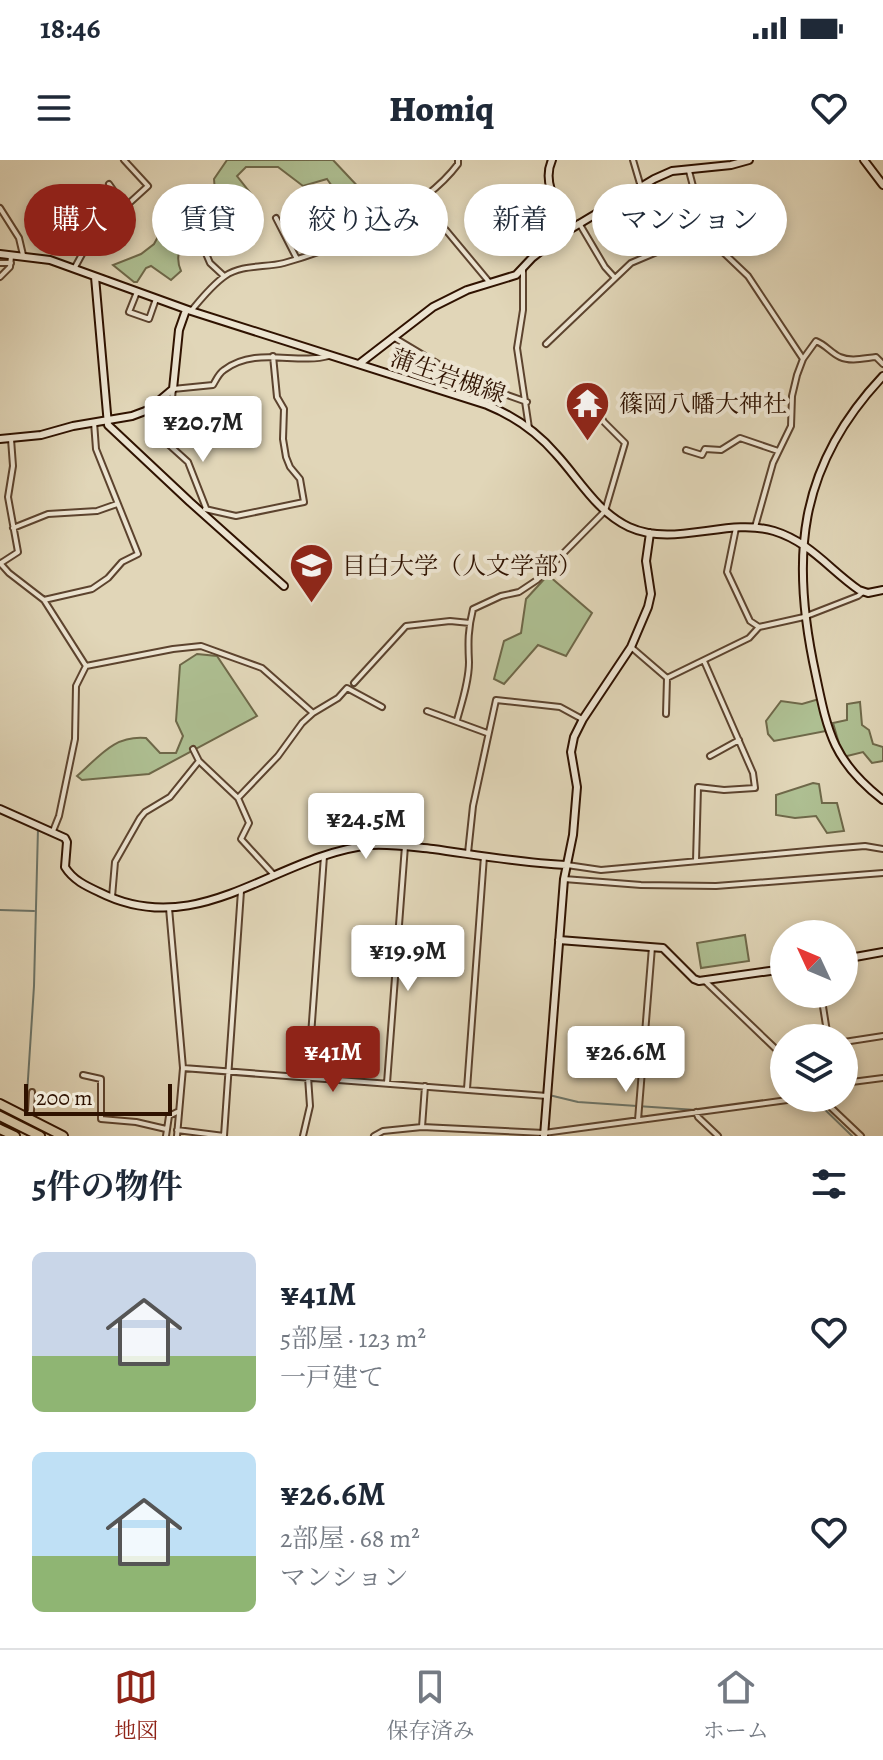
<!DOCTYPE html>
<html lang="ja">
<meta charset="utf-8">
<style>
body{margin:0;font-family:Alegreya,"Noto Serif JP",serif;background:#f6f6f7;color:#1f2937;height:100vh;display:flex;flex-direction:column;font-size:30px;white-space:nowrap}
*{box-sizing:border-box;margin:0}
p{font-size:26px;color:#747a83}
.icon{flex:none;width:44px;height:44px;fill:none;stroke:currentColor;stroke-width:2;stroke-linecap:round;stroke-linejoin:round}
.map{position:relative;height:976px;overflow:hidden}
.panel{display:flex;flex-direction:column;background:#fff;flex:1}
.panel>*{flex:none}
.guide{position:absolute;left:24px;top:24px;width:836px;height:72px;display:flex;gap:16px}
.needle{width:52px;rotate:314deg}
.controls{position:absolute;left:770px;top:760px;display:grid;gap:16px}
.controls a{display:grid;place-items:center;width:88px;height:88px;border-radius:50%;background:#fff;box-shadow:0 4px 12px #0003;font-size:40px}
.scale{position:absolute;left:24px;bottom:20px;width:148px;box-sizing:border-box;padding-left:8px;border:4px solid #2f1200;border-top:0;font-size:22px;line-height:28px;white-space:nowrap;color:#2f1200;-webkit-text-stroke:6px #ece4d1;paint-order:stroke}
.price{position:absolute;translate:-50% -68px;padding:0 18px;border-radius:8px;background:#fff;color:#222;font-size:26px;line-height:52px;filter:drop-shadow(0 2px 4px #0008)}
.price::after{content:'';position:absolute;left:50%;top:48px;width:24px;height:18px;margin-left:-12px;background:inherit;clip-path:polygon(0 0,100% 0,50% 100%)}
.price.active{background:#8f2418;color:#fff}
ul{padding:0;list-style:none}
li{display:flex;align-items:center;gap:24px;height:200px;padding:0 32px}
li span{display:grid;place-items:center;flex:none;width:224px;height:160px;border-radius:12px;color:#555}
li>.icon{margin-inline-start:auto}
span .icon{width:96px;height:96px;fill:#fffc;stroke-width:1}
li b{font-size:34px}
h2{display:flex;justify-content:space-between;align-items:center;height:96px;padding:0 32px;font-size:34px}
.tag{padding:0 28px;border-radius:36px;background:#fff;box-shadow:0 4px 12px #0003;font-size:28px;line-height:72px}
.tag.active{background:#8f2418;color:#fff}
.status{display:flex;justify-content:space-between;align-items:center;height:56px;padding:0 40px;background:#fff;direction:ltr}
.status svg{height:22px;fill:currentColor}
header{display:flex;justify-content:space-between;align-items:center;height:104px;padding:0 32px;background:#fff;font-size:36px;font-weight:800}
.tab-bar{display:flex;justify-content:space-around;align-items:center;height:112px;border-top:2px solid #e0e1e3;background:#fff;font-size:22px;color:#747a83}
.tab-bar a{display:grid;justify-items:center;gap:4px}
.tab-bar .active{color:#8f2418}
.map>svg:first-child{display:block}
.green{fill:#aebf92;stroke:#6e6849;stroke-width:2}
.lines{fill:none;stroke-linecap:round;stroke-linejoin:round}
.stream{stroke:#6c766b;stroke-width:2}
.street-casing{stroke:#5c432e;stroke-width:8}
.secondary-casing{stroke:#2f1200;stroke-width:10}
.highway-casing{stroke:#2f1200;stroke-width:12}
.street{stroke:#ece4d1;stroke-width:4}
.secondary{stroke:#ece4d1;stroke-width:6}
.highway{stroke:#e1d6b8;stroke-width:8}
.labels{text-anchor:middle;stroke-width:8;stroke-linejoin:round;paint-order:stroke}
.street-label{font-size:24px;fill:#2f1200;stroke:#ece4d1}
.poi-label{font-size:24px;fill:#2f1200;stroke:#ece4d1;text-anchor:start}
</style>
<div class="status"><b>18:46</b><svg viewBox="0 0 49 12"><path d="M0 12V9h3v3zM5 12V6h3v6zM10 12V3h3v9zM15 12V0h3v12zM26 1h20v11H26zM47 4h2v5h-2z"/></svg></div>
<header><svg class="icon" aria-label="menu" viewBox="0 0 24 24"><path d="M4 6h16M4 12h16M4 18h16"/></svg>Homiq<svg class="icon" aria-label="heart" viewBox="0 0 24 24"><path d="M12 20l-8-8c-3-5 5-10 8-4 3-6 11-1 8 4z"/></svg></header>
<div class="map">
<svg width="883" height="976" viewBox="0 0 883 976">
<rect width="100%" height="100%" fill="#e1d6b8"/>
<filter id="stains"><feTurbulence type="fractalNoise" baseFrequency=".0025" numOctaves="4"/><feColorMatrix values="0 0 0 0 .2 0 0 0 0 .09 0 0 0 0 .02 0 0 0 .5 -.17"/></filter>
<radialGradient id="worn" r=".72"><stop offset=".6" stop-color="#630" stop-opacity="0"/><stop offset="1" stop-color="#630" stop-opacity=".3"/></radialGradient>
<path class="green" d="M227,0H333L364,33L376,29L378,34L371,40L372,54L366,59C349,54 337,33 327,19L303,26L278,7H246L237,16L256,40L242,53L227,51C204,60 168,82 181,111L171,120L151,106L146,108L137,122H134L113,105L141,94L154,84L167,60L183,37L215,31L214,19Z
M548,415L592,453L566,496L538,485L504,524L494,519L504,481L521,473L526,439Z
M197,494L217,496L257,556L149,614L82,620L77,616C100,596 114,575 146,578L160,593H176L183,576L176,561L180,505Z
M819,539L826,571L774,581L768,574L766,561L781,541L802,544Z
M860,542L862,565L869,570L873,584L883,587V601L872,603L863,592L843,597L833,563L847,560V544Z
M813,623L819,624L822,643H837L844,671L827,673L816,656L795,658L776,655V635Z
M745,775L749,801L701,808L697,783Z"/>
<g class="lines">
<path class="stream" d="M0,750L34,751
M189,906L543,934
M549,935L578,942L696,950L701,954L759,946
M801,940L813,938L852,976
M26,950L34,826L38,668"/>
<defs>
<path id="street" d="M633,0L641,27
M689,11L706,76L748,116L803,199
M109,24L125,47
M420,39L490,123
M0,48L19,78L23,95
M276,58L297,99
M579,63L605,107L615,118
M186,79L204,89L210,103L224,116
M0,103H11
M74,109L99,63L125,47L148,26L124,0
M523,109V150L517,188L529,268
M0,117L10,107L11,96
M137,132L129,152L149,159L156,139
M191,151C201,139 212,125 225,116C242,104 265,108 284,103C341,87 422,52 458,4V0
M393,177L465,220L527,242
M546,184L631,103L704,72
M686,290L702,295L705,289L721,290L740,278L778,291
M206,348L188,302L167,283L173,229L213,225C216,220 219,213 224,210C256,186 295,205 329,196
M205,349L236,356L304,342L300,319L290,307L286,297L283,279L284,249L277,237L273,196
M755,367L773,303L791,266L792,236L797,215L803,199L816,181C826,185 831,193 840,197C851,202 865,198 876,197L883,204
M13,368L48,354L97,351L117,344
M736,368L727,412L750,461L759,467
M0,403L9,413L44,440L86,506
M1,403L18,392L8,337L13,306L11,279
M44,440L92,429L108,418L122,402L138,394L96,289L94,262
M631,487L667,518L666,554
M86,506L173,489L201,486L262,508L313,553
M667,518L749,478L759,467L804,457L858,436L863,432
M354,523L406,466L450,461L470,463
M427,551L487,573
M457,560C462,542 469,521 469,502C468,482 468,469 473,449L501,436L519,432L537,420L605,351L625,283L604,262L596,248
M193,589L199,601L238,638L249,663L241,679L274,715
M710,596L739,580
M238,638L278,596L302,563L313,553L338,538L347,528L382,547
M53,671L59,656L75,579L76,526L86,506
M468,693L473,646L496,540L560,547L582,559
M696,701L698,627L724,630L755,628L753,613L704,501
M567,705L601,710L829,689L865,686L883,689
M564,719L641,725L716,726L883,713
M112,737L115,702L140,658L145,652L170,637L199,601
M169,748L183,908L177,976
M706,822L779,892L784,891
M821,834L828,878
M844,882L883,876
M183,908L547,936
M83,915L101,919V959L136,962L166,969
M387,923L405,686
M844,923L883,918
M467,929L484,696
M821,938L861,976
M696,952L698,957L718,976
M27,958L31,951L32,932
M638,960L652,787
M422,967L425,926
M177,970L224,976
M166,976L169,956L177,952
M224,976L241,731
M303,976L310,946L308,917L324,696
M374,976L383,971L422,967L544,973L802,938"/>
<path id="secondary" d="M552,0C541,24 559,47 570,68
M864,0L883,25
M0,94L50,100L191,151L487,245C514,256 537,272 556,294C579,319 597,352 629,367C675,388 727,357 774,371C810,382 830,410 859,430L868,433L883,430
M95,117L108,265L190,342L284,426
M359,204L433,147L467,130L516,115L532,98L564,73L654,19L672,11L731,5L749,0
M883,216C797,307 790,399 816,516C828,574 834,602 883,640
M0,279L41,275L73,266L132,256L148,250L173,229L179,170L186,150
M0,649L65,678L67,682L65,707C73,720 86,726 99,732C200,783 276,694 372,685C393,684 412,687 433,689C477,695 521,703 566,705
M559,780L663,788L694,819L699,821L784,809
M844,799L883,792
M544,976L564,719L573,675L577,627L571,592L574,577L583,559L631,487L648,447L651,434L646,401L650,373"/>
<path id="highway" d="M0,944L63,976
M0,956L40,976
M0,969L15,976"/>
</defs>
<use href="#street" class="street-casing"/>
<use href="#secondary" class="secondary-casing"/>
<use href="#highway" class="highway-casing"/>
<use href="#street" class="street"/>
<use href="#secondary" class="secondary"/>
<use href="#highway" class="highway"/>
</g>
<defs>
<symbol id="temple-pin" viewBox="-11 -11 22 30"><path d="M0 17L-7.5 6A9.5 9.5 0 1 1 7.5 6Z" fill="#8f2418" stroke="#ece4d1"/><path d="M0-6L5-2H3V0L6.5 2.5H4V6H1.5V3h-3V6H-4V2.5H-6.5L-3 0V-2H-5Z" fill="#fff"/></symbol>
<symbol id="university-pin" viewBox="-11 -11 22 30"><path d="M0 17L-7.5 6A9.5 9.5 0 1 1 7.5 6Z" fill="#8f2418" stroke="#ece4d1"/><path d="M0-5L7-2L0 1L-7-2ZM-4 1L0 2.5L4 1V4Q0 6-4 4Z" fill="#fff"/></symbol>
</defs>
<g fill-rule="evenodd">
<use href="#temple-pin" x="562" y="218" width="51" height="69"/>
<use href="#university-pin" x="286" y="380" width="51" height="69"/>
</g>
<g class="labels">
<g class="street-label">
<text transform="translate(448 216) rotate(19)" y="8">蒲生岩槻線</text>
</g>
<g class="poi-label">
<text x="619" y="252">篠岡八幡大神社</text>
<text x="342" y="414">目白大学（人文学部）</text>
</g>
</g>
<rect width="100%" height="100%" filter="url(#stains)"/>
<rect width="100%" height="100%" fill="url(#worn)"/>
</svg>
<div class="controls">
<a><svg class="needle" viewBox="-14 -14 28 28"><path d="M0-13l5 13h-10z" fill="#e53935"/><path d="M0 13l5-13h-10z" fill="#747a83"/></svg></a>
<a><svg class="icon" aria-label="layers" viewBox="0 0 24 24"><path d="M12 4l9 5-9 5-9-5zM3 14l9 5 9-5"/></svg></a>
</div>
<div class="scale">200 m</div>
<b class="price" style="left:203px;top:304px">¥20.7M</b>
<b class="price" style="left:366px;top:701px">¥24.5M</b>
<b class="price" style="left:408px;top:833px">¥19.9M</b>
<b class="price active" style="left:333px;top:934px">¥41M</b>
<b class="price" style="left:626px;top:934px">¥26.6M</b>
<div class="guide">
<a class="tag active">購入</a>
<a class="tag">賃貸</a>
<a class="tag">絞り込み</a>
<a class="tag">新着</a>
<a class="tag">マンション</a>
</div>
</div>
<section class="panel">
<h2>5件の物件<svg class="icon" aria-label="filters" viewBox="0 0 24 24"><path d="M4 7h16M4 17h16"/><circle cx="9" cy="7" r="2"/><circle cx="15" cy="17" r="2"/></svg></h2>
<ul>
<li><span style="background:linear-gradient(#c9d6e8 65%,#8fb573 0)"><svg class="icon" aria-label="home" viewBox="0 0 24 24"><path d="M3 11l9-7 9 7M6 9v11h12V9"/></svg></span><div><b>¥41M</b><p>5部屋 · 123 m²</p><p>一戸建て</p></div><svg class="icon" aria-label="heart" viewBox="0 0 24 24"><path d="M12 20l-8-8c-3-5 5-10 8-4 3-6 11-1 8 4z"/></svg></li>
<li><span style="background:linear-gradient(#bfe0f5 65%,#8fb573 0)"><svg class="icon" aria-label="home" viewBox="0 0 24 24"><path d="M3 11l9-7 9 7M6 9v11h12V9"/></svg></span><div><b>¥26.6M</b><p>2部屋 · 68 m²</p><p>マンション</p></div><svg class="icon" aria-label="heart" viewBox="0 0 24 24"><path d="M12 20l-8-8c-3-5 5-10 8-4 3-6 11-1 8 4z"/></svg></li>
</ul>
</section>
<nav class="tab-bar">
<a class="active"><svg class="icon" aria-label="map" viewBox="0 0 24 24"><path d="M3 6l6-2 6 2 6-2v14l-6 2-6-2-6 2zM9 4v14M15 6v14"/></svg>地図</a>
<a><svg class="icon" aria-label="saved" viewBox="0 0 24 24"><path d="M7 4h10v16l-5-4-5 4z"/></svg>保存済み</a>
<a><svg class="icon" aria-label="home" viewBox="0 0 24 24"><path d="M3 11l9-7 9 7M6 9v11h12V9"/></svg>ホーム</a>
</nav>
